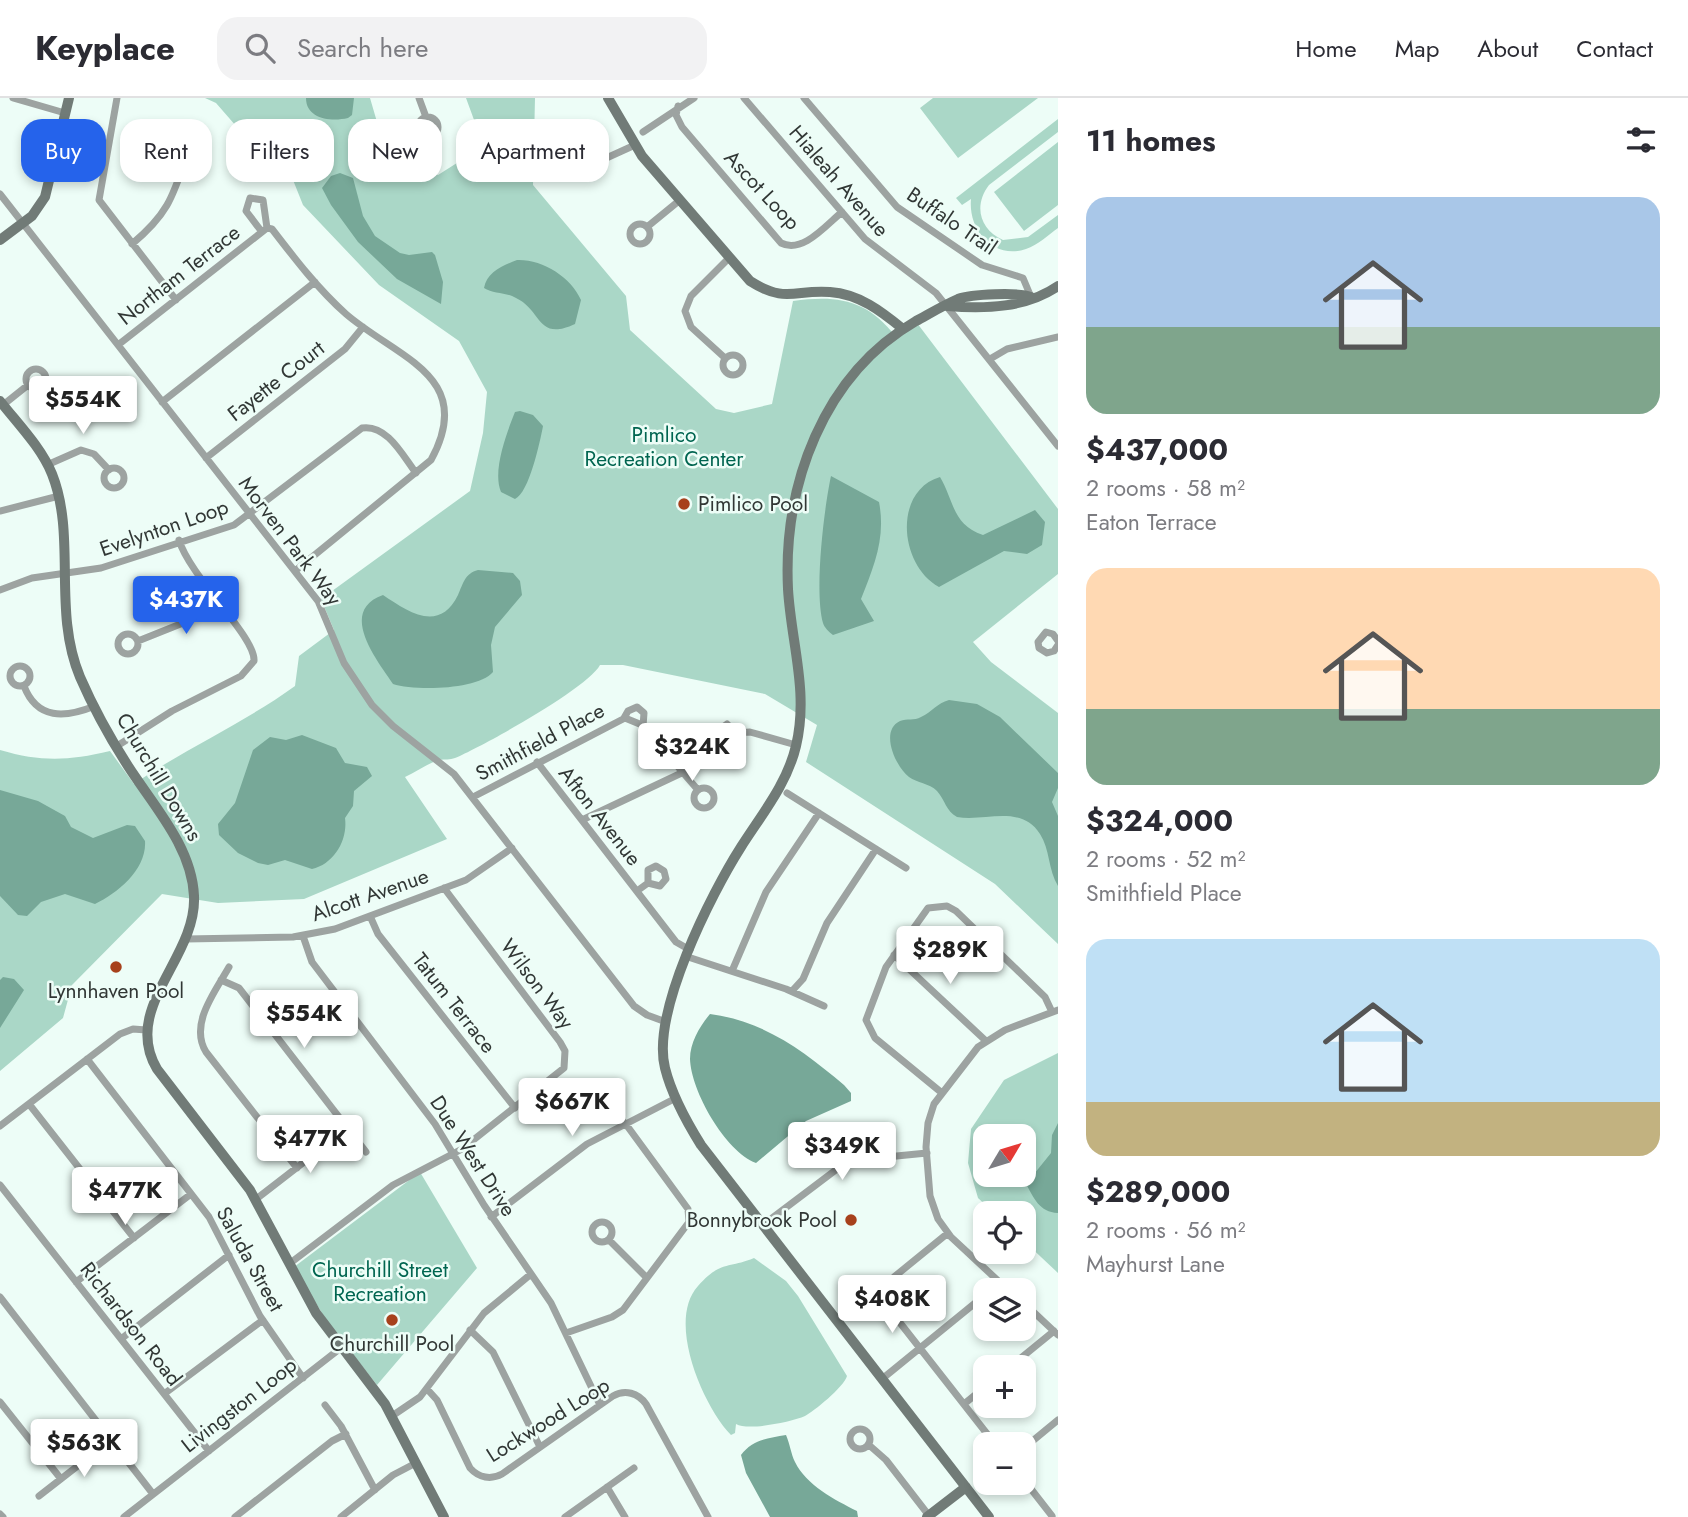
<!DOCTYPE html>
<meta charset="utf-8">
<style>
body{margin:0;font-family:Jost,sans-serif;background:#f2f2f3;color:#2b2b33;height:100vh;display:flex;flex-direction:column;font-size:26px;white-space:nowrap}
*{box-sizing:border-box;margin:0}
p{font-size:23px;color:#7c7c81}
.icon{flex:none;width:38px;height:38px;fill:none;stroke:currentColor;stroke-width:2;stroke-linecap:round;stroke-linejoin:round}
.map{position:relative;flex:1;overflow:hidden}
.details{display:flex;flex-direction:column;background:#fff;width:630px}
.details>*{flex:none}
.top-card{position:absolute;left:21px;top:21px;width:665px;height:63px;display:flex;gap:14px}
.needle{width:46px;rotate:52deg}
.fabs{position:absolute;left:973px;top:1026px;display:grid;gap:14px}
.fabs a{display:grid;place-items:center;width:63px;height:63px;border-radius:14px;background:#fff;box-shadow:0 4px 10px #0003;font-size:35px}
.price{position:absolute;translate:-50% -60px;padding:0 16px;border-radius:7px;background:#fff;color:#222;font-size:23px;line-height:46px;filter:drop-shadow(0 2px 4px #0008)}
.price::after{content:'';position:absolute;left:50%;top:42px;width:21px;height:16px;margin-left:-10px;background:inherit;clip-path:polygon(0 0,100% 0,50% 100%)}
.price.current{background:#2563eb;color:#fff}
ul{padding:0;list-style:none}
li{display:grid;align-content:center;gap:14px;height:371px;padding:0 28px}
li span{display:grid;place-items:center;height:217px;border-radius:21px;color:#555}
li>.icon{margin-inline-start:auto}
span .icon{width:126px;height:126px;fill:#fffc;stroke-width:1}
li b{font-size:30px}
h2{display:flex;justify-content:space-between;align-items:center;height:84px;padding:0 28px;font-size:30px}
.pill{padding:0 24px;border-radius:21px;background:#fff;box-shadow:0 4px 10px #0003;font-size:24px;line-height:63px}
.pill.current{background:#2563eb;color:#fff}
header{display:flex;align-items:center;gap:42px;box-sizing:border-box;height:98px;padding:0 35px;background:#fff;border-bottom:2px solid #e1e1e2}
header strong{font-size:33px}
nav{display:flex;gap:38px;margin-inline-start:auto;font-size:24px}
.search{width:490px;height:63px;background:#f2f2f3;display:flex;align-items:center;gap:18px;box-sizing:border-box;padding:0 24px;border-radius:21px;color:#7c7c81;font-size:26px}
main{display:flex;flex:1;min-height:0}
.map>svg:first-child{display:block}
.green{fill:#aad7c7;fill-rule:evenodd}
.water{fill:#77a898}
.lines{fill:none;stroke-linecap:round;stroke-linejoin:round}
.street{stroke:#9da3a1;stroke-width:7}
.secondary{stroke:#717b77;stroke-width:10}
.poi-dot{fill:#a7411c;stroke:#edfdf7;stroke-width:2.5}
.labels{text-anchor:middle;stroke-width:5;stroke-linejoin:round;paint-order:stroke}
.street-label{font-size:21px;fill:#313735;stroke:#edfdf7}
.park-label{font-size:21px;fill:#006550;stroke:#edfdf7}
.poi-label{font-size:21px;fill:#313735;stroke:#edfdf7}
</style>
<header>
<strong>Keyplace</strong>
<div class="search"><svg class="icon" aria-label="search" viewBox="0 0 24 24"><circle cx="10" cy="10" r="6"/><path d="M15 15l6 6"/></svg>Search here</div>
<nav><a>Home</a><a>Map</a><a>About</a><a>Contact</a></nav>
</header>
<main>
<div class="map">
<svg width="1058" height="1419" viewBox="0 0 1058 1419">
<rect width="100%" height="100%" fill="#edfdf7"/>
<path class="green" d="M205,0H370L389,65L438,77L479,51L481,41L466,0H535L533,87L626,198L630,232L716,311L734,315L772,306L793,203C837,197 867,201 896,239L917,225L1058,411V476L973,544L991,564L1058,615V846L995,786L806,664L817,627L765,596L623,567H600C588,590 483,648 455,660C450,662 445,661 439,662C428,665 416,674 405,679L447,741L304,801L218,805L162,796L72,887L63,920L0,973V652C41,664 68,663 110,653L134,686C186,650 244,625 295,588L299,558L334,532L321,501L470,393L483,335L487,294L459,243L379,187L303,107L285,62L262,40L243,36L216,5Z
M933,0H1038L958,60L920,10Z
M1058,21V34L989,87C973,108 980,132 1003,142L1028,139L1058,117V130C1048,137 1038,147 1026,151C993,162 968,132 971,101L962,107L956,100Z
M1058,44V107L1024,133L994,94Z
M1058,955V1175L1024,1143V1115H994L978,1100L968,1065L971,1031L1004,982ZM985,1038H1024V1076H985Z
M420,1074L477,1170L377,1287L328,1225L294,1169Z
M754,1160L786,1183L798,1198L847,1278C844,1289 813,1314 805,1318C791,1324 748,1333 736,1326L735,1335L731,1337C703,1308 666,1223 698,1188C721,1162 728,1171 754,1160Z"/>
<path class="water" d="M306,0H354L352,17L348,20C331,24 306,21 306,0Z
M340,75L353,80L363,118L375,138L400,155L409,157L432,154L435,157L443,184L441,206L397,181L358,144L331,107L322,90L331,78Z
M517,162C542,161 571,179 581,202L575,226C537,244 542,212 516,200C506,194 493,196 484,190C487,174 502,168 517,162Z
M520,313L533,317L543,328C540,344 529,395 515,401L501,394C492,373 507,334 515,314Z
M831,378L879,404C886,440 874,468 861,501L874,523L833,537C829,534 824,529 823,525C814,493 824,411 831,378Z
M940,379C954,402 952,427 983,437L1035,412L1045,424L1042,447L1027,456L1004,453L939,489C899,467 893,393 940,379Z
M478,472L513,475L520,483L522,497L495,529L491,547L493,574C478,592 415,593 393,586C376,561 338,513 383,497C407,513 439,536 458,497C463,486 465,475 478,472Z
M949,602L977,606L1000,619L1058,675V690L1052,704L1058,718V788C1048,772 1050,751 1040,736C1021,706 985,724 957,719C946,713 945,702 937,693C929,685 917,685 909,679C896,669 879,633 900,623C907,620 914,623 921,619C932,614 937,605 949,602Z
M302,637L336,650L345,665L367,669L372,678L354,693L353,708L345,720C348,742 334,766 312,771L285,762L268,767L258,765L238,755L219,737L218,726L235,705L253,652L270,639L286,642Z
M0,692L38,703L65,718L71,729L93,740L127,727L135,728L145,743C147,771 118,795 95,806L65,796L41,804L27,818L18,817L0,798Z
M3,879L14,881L24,892L0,930V882Z
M710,916C764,923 804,953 844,987L851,995V1003L806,1023L756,1065C725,1053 691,993 690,961C690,944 700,928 710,916Z
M1058,1025V1115C1039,1114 1034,1100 1026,1086L1051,1055L1052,1037Z
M786,1337C790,1346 791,1356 795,1364C806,1387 835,1402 857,1413L858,1419H770L746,1375L741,1357C752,1342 768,1340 786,1337Z"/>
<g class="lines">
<path class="street" d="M13,0L65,15
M117,0L99,102L176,202
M419,0L426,19
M744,0L865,141L936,195L1058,348
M804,0L897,109L982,167L1023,180L1031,199
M678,8L676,17L682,29L781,145C803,156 826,127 842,114
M418 29a10 10 0 1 1 20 0a10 10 0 1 1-20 0Z
M182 44a10 10 0 1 1 20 0a10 10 0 1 1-20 0Z
M643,34L694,0
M571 70a10 10 0 1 1 20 0a10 10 0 1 1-20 0Z
M591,67L635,47
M0,96L318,503L344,565L372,607L393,628L454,676L634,908L647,917L666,924
M630 136a10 10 0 1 1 20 0a10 10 0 1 1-20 0Z
M647,129L680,102
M262,134L246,113L250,100L263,102L267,130
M132,146C169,115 173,98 188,54
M118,247L267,130L272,131C295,161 318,191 346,216C397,260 477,278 431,362L295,473
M723 267a10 10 0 1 1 20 0a10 10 0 1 1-20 0Z
M725,260L691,229L685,213L691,198L729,160
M990,261L1007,251L1058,239
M26 281a10 10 0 1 1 20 0a10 10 0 1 1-20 0Z
M162,304L315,184
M3,307L28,287
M206,360L345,251L363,229
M47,367L81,352L94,356L109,372
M104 380a10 10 0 1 1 20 0a10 10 0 1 1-20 0Z
M0,413L59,398
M0,492L32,480L101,470L234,427L362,330C387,326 403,358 416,375
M118 546a10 10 0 1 1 20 0a10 10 0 1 1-20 0Z
M138,543L183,525L217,503
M1058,543L1053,536L1046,534L1038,544L1039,550L1047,555L1054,553L1058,547
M10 578a10 10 0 1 1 20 0a10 10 0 1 1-20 0Z
M24,588C37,622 65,620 95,608
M624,620L628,613L637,609L644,615L643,628
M117,648L172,613L241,578L254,563C256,539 190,479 179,442
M718,649L716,634L727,626L736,635
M537,664L676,844L690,852
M694 700a10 10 0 1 1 20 0a10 10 0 1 1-20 0Z
M787,695L906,770
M473,699L625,620L642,627L698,692
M582,722L690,671L736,635L750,634L796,647
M637,793L648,785V772L656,768L664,773L666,781L660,788L648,785
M370,818L378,836L515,1010
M303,838L312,864L435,1026L484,1107L551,1205L600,1307
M186,841L293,839L335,831L466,782L512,750
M894,857L986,943
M688,859L786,891L824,908
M229,869C215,894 189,926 206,954L297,1070
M732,873L766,794L819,715
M221,882L239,890L366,1054
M792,893L803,881L827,825L876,751
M87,961L209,1119L260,1218L303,1280
M942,995L875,940L866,922L886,869L928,810L947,808L956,813L1045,899L1052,914
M29,1006L134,1140
M0,1028L120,936L133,931L146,932
M0,1087L209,1353
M255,1102L348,1030
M491,1119L587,1046L676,1000
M592 1134a10 10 0 1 1 20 0a10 10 0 1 1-20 0Z
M763,1127L841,1068L856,1062L927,1055
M948,1135L894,1179C884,1190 885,1199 890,1212L995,1346
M609,1142L646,1179
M289,1166L393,1087L462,1051L564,970L565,953L560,944L444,790
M76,1184L191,1096
M1008,1192L951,1139L938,1121L930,1098L926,1049L928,1025L934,1006L978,949L1005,932L1058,912
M0,1199L153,1396
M1024,1205L1058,1237
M470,1232L493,1254L540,1349
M566,1235L612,1219L623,1212L689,1124L688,1111L625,1025
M121,1241L229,1157
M1010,1269L1054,1233
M882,1281L985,1197
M427,1291L437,1302L470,1370C479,1380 491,1382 502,1376L613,1298C625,1291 638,1295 646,1306L708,1419
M164,1296L263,1222
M0,1304L61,1381
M964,1306L985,1289
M325,1307L341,1328L375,1392
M392,1318L420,1299L484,1215L531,1176
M850 1341a10 10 0 1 1 20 0a10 10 0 1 1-20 0Z
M869,1347L886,1362L930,1419
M1024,1350L1058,1322
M1024,1382L1052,1418
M607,1389L625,1419
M39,1398L111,1342
M0,1416L3,1419
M124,1419L342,1249
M235,1419L332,1343L346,1336
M341,1419L393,1377L414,1366
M565,1419L634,1370"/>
<path class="secondary" d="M608,0L642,58L750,183C786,206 795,191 830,194C859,196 881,213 903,231
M0,142L32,118L45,99L69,0
M947,208C986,211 1026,210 1058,188
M0,303C18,326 41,349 52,376C77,439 52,512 80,579C93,609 110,640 128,668C153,707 192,749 194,798C197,860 121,910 157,971L250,1092L316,1215L385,1306L444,1419
M927,1419L966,1389
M989,1419L701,1047C686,1023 672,998 665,970C651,915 711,796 741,749C762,716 787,686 796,648C809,594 791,544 788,491C783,387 823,277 916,223C929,216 944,207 958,201C971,196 1019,194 1031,199"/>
</g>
<g class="poi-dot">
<circle cx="684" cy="406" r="7"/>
<circle cx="116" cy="869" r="7"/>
<circle cx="851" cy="1122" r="7"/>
<circle cx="392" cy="1222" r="7"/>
</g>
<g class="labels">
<g class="street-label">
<text transform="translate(839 83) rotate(49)" y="7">Hialeah Avenue</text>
<text transform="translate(762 92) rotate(47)" y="7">Ascot Loop</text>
<text transform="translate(952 123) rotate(34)" y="7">Buffalo Trail</text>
<text transform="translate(179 177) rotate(-38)" y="7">Northam Terrace</text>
<text transform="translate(276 283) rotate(-38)" y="7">Fayette Court</text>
<text transform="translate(164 430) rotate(-19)" y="7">Evelynton Loop</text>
<text transform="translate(290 443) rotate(53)" y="7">Morven Park Way</text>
<text transform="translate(540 644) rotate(-28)" y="7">Smithfield Place</text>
<text transform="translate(159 679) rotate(59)" y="7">Churchill Downs</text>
<text transform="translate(600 718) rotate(52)" y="7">Afton Avenue</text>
<text transform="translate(370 797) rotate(-19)" y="7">Alcott Avenue</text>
<text transform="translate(537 886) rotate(53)" y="7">Wilson Way</text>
<text transform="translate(454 905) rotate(52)" y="7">Tatum Terrace</text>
<text transform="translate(473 1058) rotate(57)" y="7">Due West Drive</text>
<text transform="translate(250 1161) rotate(61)" y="7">Saluda Street</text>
<text transform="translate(131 1226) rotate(52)" y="7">Richardson Road</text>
<text transform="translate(239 1307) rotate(-38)" y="7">Livingston Loop</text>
<text transform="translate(548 1322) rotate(-32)" y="7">Lockwood Loop</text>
</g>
<g class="park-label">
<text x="664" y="344">Pimlico<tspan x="664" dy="24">Recreation Center</tspan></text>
<text x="380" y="1179">Churchill Street<tspan x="380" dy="24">Recreation</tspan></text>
</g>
<g class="poi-label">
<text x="698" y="413" text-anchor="start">Pimlico Pool</text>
<text x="116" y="900">Lynnhaven Pool</text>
<text x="837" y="1129" text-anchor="end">Bonnybrook Pool</text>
<text x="392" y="1253">Churchill Pool</text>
</g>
</g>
</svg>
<div class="fabs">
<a><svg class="needle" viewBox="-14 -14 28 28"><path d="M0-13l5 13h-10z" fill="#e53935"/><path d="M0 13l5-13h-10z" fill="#7c7c81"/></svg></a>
<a><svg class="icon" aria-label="locate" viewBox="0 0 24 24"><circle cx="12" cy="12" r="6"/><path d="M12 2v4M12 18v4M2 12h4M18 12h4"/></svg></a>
<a><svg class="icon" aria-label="layers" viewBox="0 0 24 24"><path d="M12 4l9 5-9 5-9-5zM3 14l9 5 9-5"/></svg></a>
<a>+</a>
<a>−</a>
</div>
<b class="price" style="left:83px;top:338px">$554K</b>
<b class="price current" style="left:186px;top:538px">$437K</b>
<b class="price" style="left:692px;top:685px">$324K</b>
<b class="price" style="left:950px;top:888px">$289K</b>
<b class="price" style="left:304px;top:952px">$554K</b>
<b class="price" style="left:572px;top:1040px">$667K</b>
<b class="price" style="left:310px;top:1077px">$477K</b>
<b class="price" style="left:842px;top:1084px">$349K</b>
<b class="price" style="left:125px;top:1129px">$477K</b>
<b class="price" style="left:892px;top:1237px">$408K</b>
<b class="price" style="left:84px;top:1381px">$563K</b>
<div class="top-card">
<a class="pill current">Buy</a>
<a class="pill">Rent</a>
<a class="pill">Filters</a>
<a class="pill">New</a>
<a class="pill">Apartment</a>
</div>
</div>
<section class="details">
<h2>11 homes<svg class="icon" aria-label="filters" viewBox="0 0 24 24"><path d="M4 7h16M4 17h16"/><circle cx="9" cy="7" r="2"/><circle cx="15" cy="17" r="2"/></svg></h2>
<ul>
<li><span style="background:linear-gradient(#a9c7e8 60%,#7fa58c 0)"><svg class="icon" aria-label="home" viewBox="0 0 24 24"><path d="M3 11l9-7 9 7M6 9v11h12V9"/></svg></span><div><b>$437,000</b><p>2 rooms · 58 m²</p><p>Eaton Terrace</p></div></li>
<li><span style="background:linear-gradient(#ffd9b3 65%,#7fa58c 0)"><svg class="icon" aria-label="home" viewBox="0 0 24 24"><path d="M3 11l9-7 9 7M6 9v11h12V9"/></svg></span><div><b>$324,000</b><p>2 rooms · 52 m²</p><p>Smithfield Place</p></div></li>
<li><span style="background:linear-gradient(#bfe0f5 75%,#c2b280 0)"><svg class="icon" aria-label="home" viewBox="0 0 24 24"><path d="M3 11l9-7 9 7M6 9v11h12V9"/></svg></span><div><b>$289,000</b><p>2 rooms · 56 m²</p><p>Mayhurst Lane</p></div></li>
</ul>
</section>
</main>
